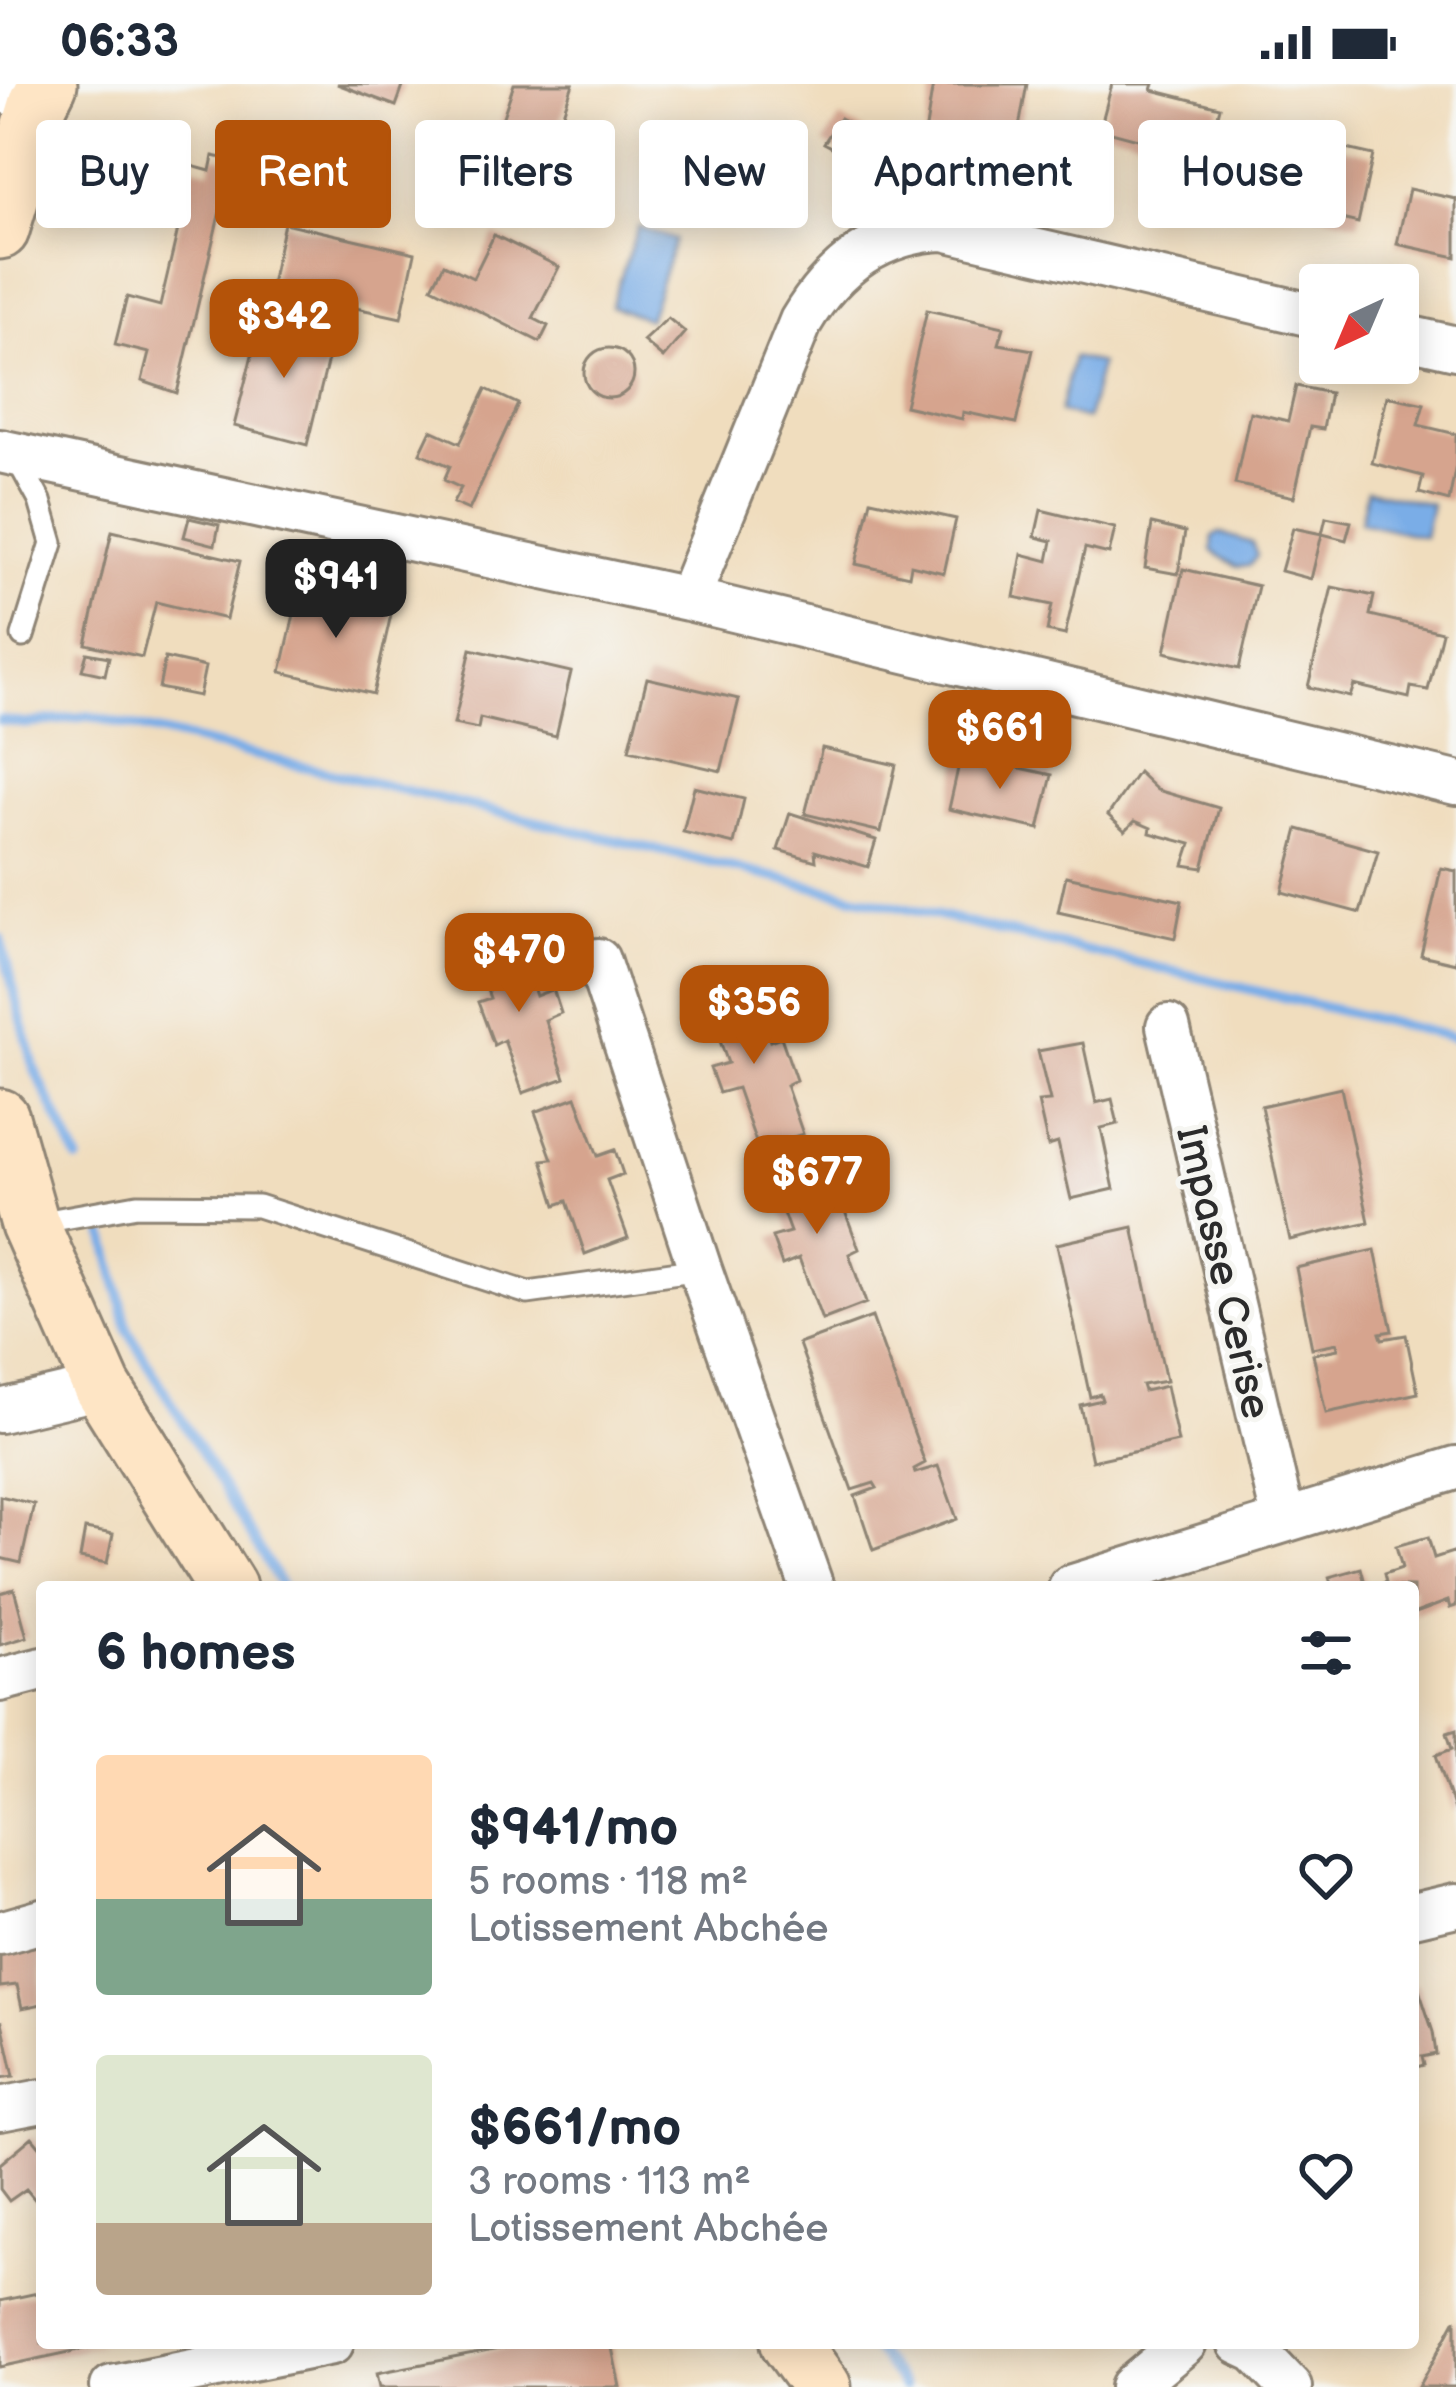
<!DOCTYPE html>
<meta charset="utf-8">
<style>
body{margin:0;font-family:"Balsamiq Sans",sans-serif;background:#f2f2f3;color:#1f2937;height:100vh;display:flex;flex-direction:column;font-size:45px;white-space:nowrap}
*{box-sizing:border-box;margin:0}
p{font-size:39px;color:#747a83}
.icon{flex:none;width:66px;height:66px;fill:none;stroke:currentColor;stroke-width:2;stroke-linecap:round;stroke-linejoin:round}
.map{position:relative;flex:1;overflow:hidden}
.details{position:absolute;left:36px;top:1497px;width:1383px;height:768px;display:flex;flex-direction:column;background:#fff;border-radius:12px;box-shadow:0 6px 30px #0003}
.details>*{flex:none}
.hud{position:absolute;left:36px;top:36px;width:1386px;height:108px;display:flex;gap:24px}
.needle{width:78px;rotate:224deg}
.tools{position:absolute;left:1299px;top:180px;display:grid;gap:24px}
.tools a{display:grid;place-items:center;width:120px;height:120px;border-radius:12px;background:#fff;box-shadow:0 6px 30px #0003;font-size:60px}
.price{position:absolute;translate:-50% -102px;padding:0 27px;border-radius:24px;background:#b45309;color:#fff;font-size:39px;line-height:78px;filter:drop-shadow(0 3px 6px #0008)}
.price::after{content:'';position:absolute;left:50%;top:72px;width:36px;height:27px;margin-left:-18px;background:inherit;clip-path:polygon(0 0,100% 0,50% 100%)}
.price.selected{background:#222;color:#fff}
ul{padding:0;list-style:none}
li{display:flex;align-items:center;gap:36px;height:300px;padding:0 60px}
li span{display:grid;place-items:center;flex:none;width:336px;height:240px;border-radius:12px;color:#555}
li>.icon{margin-inline-start:auto}
span .icon{width:144px;height:144px;fill:#fffc;stroke-width:1}
li b{font-size:51px}
h2{display:flex;justify-content:space-between;align-items:center;height:144px;padding:0 60px;font-size:51px}
.pill{padding:0 42px;border-radius:12px;background:#fff;box-shadow:0 6px 30px #0003;font-size:42px;line-height:108px}
.pill.selected{background:#b45309;color:#fff}
.status{display:flex;justify-content:space-between;align-items:center;height:84px;padding:0 60px;background:#fff;direction:ltr}
.status svg{height:33px;fill:currentColor}
.map>svg:first-child{display:block}
.water{fill:#7aade7;stroke:#526c89;stroke-width:3}
.lines{fill:none;stroke-linecap:round;stroke-linejoin:round}
.stream{stroke:#7aade7;stroke-width:10}
.building{fill:#d6a48e}
.service-casing{stroke:#8e8474;stroke-width:27}
.minor-casing{stroke:#8e8474;stroke-width:48}
.secondary-casing{stroke:#8e8474;stroke-width:63}
.service{stroke:#fff;stroke-width:21}
.minor{stroke:#fff;stroke-width:42}
.secondary{stroke:#fee5c5;stroke-width:57}
.labels{text-anchor:middle;stroke-width:10;stroke-linejoin:round;paint-order:stroke}
.street-label{font-size:42px;fill:#2b2b2b;stroke:#f6f6f2}
</style>
<div class="status"><b>06:33</b><svg viewBox="0 0 49 12"><path d="M0 12V9h3v3zM5 12V6h3v6zM10 12V3h3v9zM15 12V0h3v12zM26 1h20v11H26zM47 4h2v5h-2z"/></svg></div>
<div class="map">
<svg width="1456" height="2303" viewBox="0 0 1456 2303">
<rect width="100%" height="100%" fill="#f6f6f2"/>
<filter id="ink" filterUnits="userSpaceOnUse"><feTurbulence type="fractalNoise" baseFrequency=".00833" numOctaves="2"/><feDisplacementMap in="SourceGraphic" scale="24" xChannelSelector="R" yChannelSelector="G"/><feConvolveMatrix kernelMatrix="1 2 1 2 8 2 1 2 1" color-interpolation-filters="sRGB"/></filter>
<filter id="wash" filterUnits="userSpaceOnUse"><feTurbulence type="fractalNoise" baseFrequency=".004" numOctaves="4" result="noise"/><feDisplacementMap in="SourceGraphic" scale="48" xChannelSelector="R" yChannelSelector="G"/><feGaussianBlur stdDeviation="2.7" result="paint"/><feColorMatrix in="noise" values="0 0 0 0 0 0 0 0 0 0 0 0 0 0 0 0 0 1.4 0 .05"/><feComposite in="paint" operator="in"/></filter>
<g filter="url(#wash)">
<rect width="100%" height="100%" fill="#f0ddbe"/>
<path class="water" d="M638,143L675,156L648,235L611,222Z
M1073,273L1100,280L1087,335L1060,328Z
M1367,406L1431,420L1424,453L1360,438Z
M1220,449L1252,459L1257,472L1249,482L1237,483L1212,467L1213,453Z"/>
<g class="lines">
<path class="stream" d="M0,636L25,640L89,632L1456,954
M0,854L35,986L78,1076
M105,1150L128,1246L282,1503
M870,2259L904,2303"/>
</g>
<g id="blocks">
<path class="building" d="M337,0H404L396,22Z
M514,0H573L540,96L488,77Z
M933,0H1027L1015,65L925,50Z
M1112,0H1154L1152,6L1220,23L1203,92L1149,79L1153,59L1100,45Z
M840,34L891,61L876,87L824,59Z
M1294,53L1373,71L1358,139L1279,120Z
M659,70L691,81L682,110L650,100Z
M213,72L232,76L177,309L142,297L149,269L115,261L127,213L160,222L183,124L149,116L156,88L188,96L192,82L210,87Z
M1409,105L1456,115V173L1397,160Z
M284,139L415,169L401,234L270,205Z
M494,151L559,183L533,234L548,242L540,258L432,203L444,180L473,194Z
M927,226L1004,243L999,260L1033,266L1016,339L963,328L962,335L905,322Z
M262,232L334,251L307,361L234,342Z
M668,234L685,248L663,274L643,257Z
M584 289a25 25 0 1 1 50 0a25 25 0 1 1-50 0Z
M1296,302L1330,309L1323,345L1310,343L1294,413L1235,400L1250,328L1288,337Z
M486,305L518,320L469,426L453,419L461,404L444,396L450,382L420,369L431,346L460,359Z
M1387,312L1424,320L1418,341L1456,350V381L1449,417L1419,409L1423,392L1372,379Z
M871,416L956,435L944,489L911,481L909,492L856,480Z
M1041,426L1115,444L1109,470L1085,464L1065,551L1047,547L1052,521L1014,513L1022,470L1048,477L1052,457L1035,453Z
M1326,433L1351,438L1346,456L1322,450Z
M189,434L219,441L215,461L184,453Z
M1152,440L1185,448L1178,490L1145,484Z
M1293,444L1322,450L1311,495L1281,487Z
M112,447L240,477L226,535L156,518L142,573L86,560Z
M1183,485L1258,502L1239,585L1165,568Z
M1332,503L1374,512L1370,531L1442,548L1428,606L1411,603L1409,614L1354,601L1350,613L1308,603Z
M300,504L392,526L373,610L281,588Z
M471,565L571,588L556,652L480,634L478,645L454,640Z
M87,569L109,573L105,591L82,586Z
M165,574L205,583L199,612L159,604Z
M647,594L739,615L721,687L629,666Z
M822,664L896,681L881,748L805,730Z
M961,671L1052,691L1039,745L949,725Z
M1138,688L1157,706L1219,724L1203,784L1184,781L1191,760L1150,749L1151,744L1135,737L1125,747L1108,731Z
M694,703L744,715L734,760L683,748Z
M790,729L876,756L868,783L815,767L816,777L778,766Z
M1298,745L1378,767L1360,829L1282,808Z
M1441,784L1456,787V879L1421,871Z
M1066,792L1182,817L1175,854L1058,828Z
M515,852L536,912L553,905L561,929L545,936L565,994L523,1009L504,956L494,961L478,918L490,914L473,868Z
M750,901L770,957L781,953L796,996L786,1001L803,1050L758,1064L737,1004L719,1009L710,984L728,979L705,916Z
M1083,959L1096,1019L1112,1015L1118,1040L1101,1044L1114,1105L1071,1115L1058,1059L1048,1062L1038,1018L1050,1017L1038,967Z
M1341,1004L1369,1138L1290,1156L1261,1022Z
M576,1013L598,1072L615,1066L623,1090L607,1096L628,1154L585,1170L567,1117L556,1121L542,1076L552,1075L535,1028Z
M813,1071L832,1126L843,1122L859,1165L849,1170L866,1219L822,1236L799,1174L782,1181L772,1153L790,1148L767,1086Z
M1133,1143L1166,1297L1142,1301L1144,1307L1166,1302L1178,1358L1092,1377L1080,1321L1102,1316L1100,1310L1090,1313L1057,1160Z
M1375,1166L1392,1247L1380,1249L1382,1255L1406,1251L1418,1309L1326,1329L1313,1270L1338,1265L1337,1259L1312,1264L1296,1184Z
M872,1233L925,1379L914,1385L915,1389L938,1382L957,1435L873,1466L855,1412L877,1404L874,1399L852,1406L799,1260Z
M0,1412L34,1420L21,1479L0,1474Z
M85,1445L113,1450L107,1479L80,1474Z
M1428,1453L1434,1474L1456,1467V1522L1450,1524L1448,1517L1413,1530V1503L1375,1502L1386,1498L1384,1490L1402,1484L1396,1462Z
M1361,1484L1366,1503H1332L1329,1493Z
M14,1505L27,1553L0,1561V1509Z
M1456,1646V1729H1455L1436,1671L1452,1665L1447,1649Z
M42,1861V1920L22,1924L17,1901L0,1903V1870Z
M1417,1900L1433,1948L1436,1970L1422,1973L1424,1981L1413,1984V1901Z
M2,1938L14,1992L0,1994V1939Z
M32,2053L42,2065V2124L26,2105L9,2117L0,2105V2080Z
M42,2208V2259L102,2261L0,2283V2217Z
M1456,2235V2303H1419Z
M529,2259H611L620,2303H380L377,2289Z"/>
</g>
</g>
<g filter="url(#ink)">
<use href="#blocks" fill-opacity="0" stroke="#8e8474" stroke-width="3"/>
<g class="lines">
<defs>
<path id="service" d="M16,373L40,417L52,459L23,552
M31,1140L137,1121L258,1122L528,1209L700,1185"/>
<path id="minor" d="M0,6L39,18
M1398,251L1456,264
M0,367L688,515L1456,699
M688,515L801,237C833,183 880,147 944,145L1320,233
M598,876L700,1185L812,1503
M1168,942L1283,1434
M0,1327L102,1303
M1070,1503L1456,1384
M0,1596L42,1585
M1413,1831L1456,1821
M0,1849L42,1837
M0,2025L42,2017
M1239,2259L1256,2267L1290,2303
M112,2303L332,2259
M1132,2303L1185,2259"/>
<path id="secondary" d="M0,146L39,18L48,0
M0,1034L30,1140L102,1303L227,1503
M790,2259L822,2303"/>
</defs>
<use href="#service" class="service-casing"/>
<use href="#minor" class="minor-casing"/>
<use href="#secondary" class="secondary-casing"/>
<use href="#service" class="service"/>
<use href="#minor" class="minor"/>
<use href="#secondary" class="secondary"/>
</g>
</g>
<g class="labels">
<g class="street-label">
<text transform="translate(1225 1188) rotate(77)" y="15">Impasse Cerise</text>
</g>
</g>
</svg>
<div class="tools">
<a><svg class="needle" viewBox="-14 -14 28 28"><path d="M0-13l5 13h-10z" fill="#e53935"/><path d="M0 13l5-13h-10z" fill="#747a83"/></svg></a>
</div>
<b class="price" style="left:284px;top:297px">$342</b>
<b class="price selected" style="left:336px;top:557px">$941</b>
<b class="price" style="left:1000px;top:708px">$661</b>
<b class="price" style="left:519px;top:931px">$470</b>
<b class="price" style="left:754px;top:983px">$356</b>
<b class="price" style="left:817px;top:1153px">$677</b>
<div class="hud">
<a class="pill">Buy</a>
<a class="pill selected">Rent</a>
<a class="pill">Filters</a>
<a class="pill">New</a>
<a class="pill">Apartment</a>
<a class="pill">House</a>
</div>
<section class="details">
<h2>6 homes<svg class="icon" aria-label="filters" viewBox="0 0 24 24"><path d="M4 7h16M4 17h16"/><circle cx="9" cy="7" r="2"/><circle cx="15" cy="17" r="2"/></svg></h2>
<ul>
<li><span style="background:linear-gradient(#ffd9b3 60%,#7fa58c 0)"><svg class="icon" aria-label="home" viewBox="0 0 24 24"><path d="M3 11l9-7 9 7M6 9v11h12V9"/></svg></span><div><b>$941/mo</b><p>5 rooms · 118 m²</p><p>Lotissement Abchée</p></div><svg class="icon" aria-label="heart" viewBox="0 0 24 24"><path d="M12 20l-8-8c-3-5 5-10 8-4 3-6 11-1 8 4z"/></svg></li>
<li><span style="background:linear-gradient(#dfe7d0 70%,#b9a48a 0)"><svg class="icon" aria-label="home" viewBox="0 0 24 24"><path d="M3 11l9-7 9 7M6 9v11h12V9"/></svg></span><div><b>$661/mo</b><p>3 rooms · 113 m²</p><p>Lotissement Abchée</p></div><svg class="icon" aria-label="heart" viewBox="0 0 24 24"><path d="M12 20l-8-8c-3-5 5-10 8-4 3-6 11-1 8 4z"/></svg></li>
</ul>
</section>
</div>
